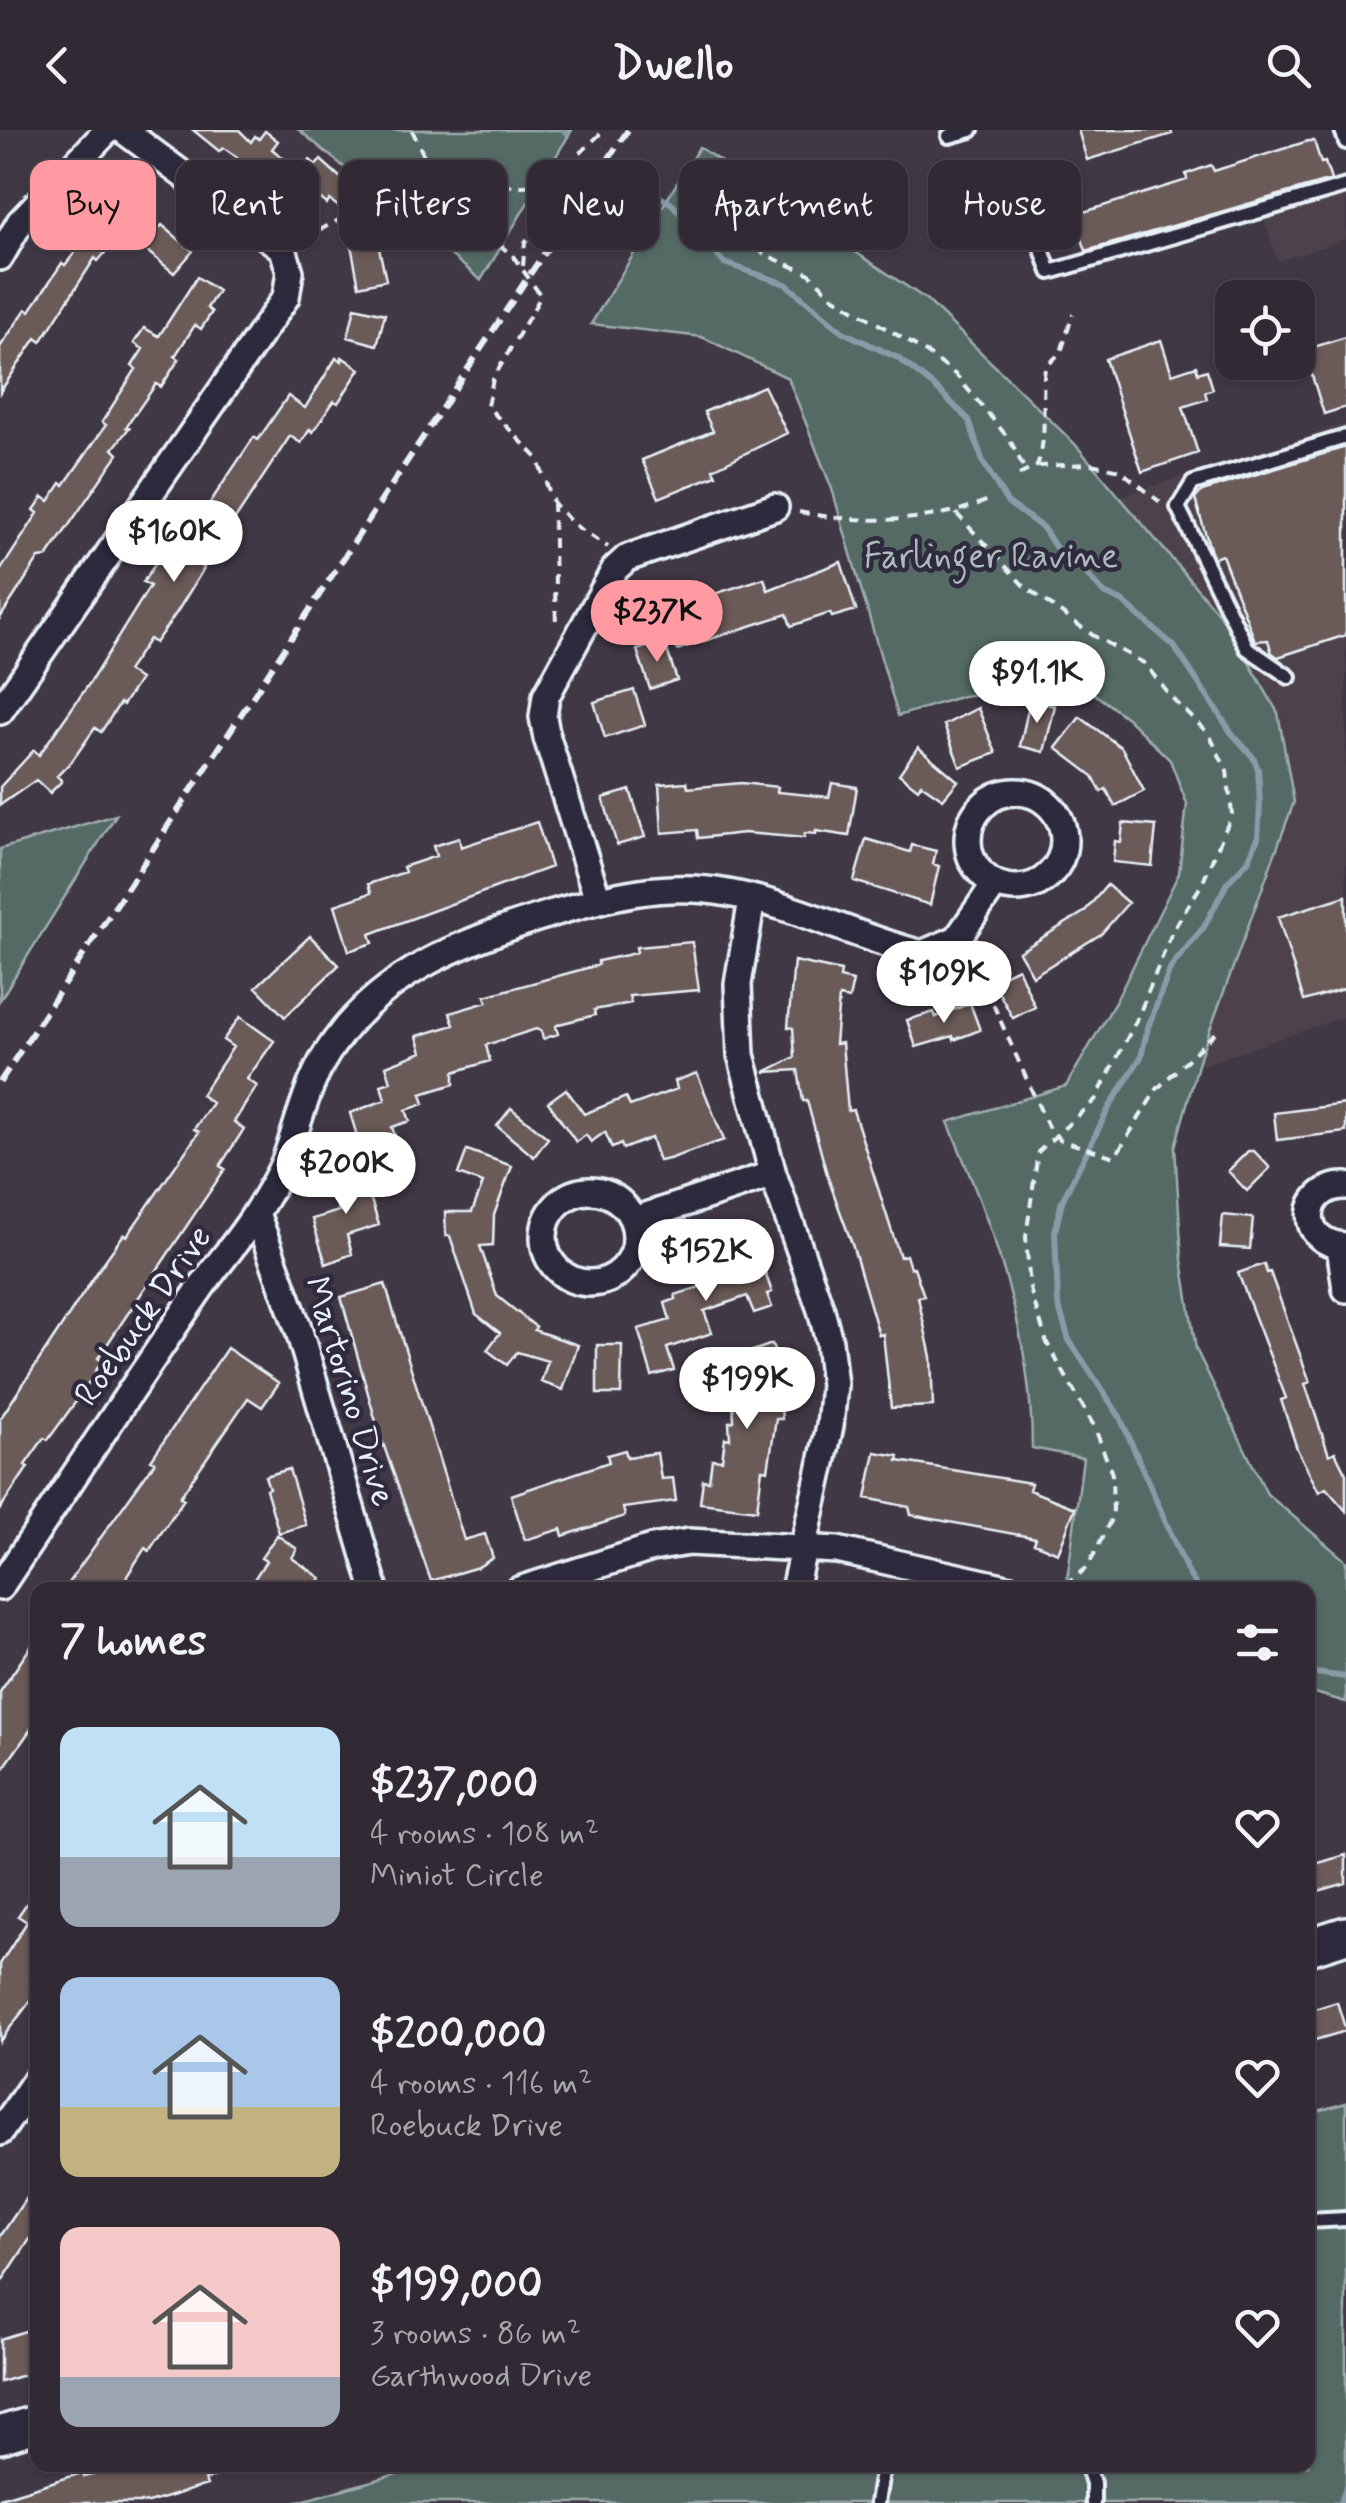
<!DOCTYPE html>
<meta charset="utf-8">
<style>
body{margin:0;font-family:Mynerve,sans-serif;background:#39323c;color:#f1f3f6;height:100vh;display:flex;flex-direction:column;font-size:38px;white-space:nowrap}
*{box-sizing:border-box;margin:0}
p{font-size:32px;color:#a8a7ac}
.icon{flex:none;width:55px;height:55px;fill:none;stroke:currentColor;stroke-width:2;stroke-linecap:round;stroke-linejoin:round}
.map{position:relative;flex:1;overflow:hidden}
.details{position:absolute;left:30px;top:1452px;width:1285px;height:890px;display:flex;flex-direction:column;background:#312a34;border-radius:20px;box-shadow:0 2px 8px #0004,0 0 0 2px #4c464f}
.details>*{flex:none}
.top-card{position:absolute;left:30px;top:30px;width:1288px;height:90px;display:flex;gap:20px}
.tools{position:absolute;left:1215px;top:150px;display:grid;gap:20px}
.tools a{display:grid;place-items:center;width:100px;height:100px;border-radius:20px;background:#312a34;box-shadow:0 2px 8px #0004,0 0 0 2px #4c464f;font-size:50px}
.price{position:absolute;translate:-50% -85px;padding:0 22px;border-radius:35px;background:#fff;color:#222;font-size:32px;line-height:65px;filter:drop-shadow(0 2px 5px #0008)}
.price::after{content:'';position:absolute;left:50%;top:60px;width:30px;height:22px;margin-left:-15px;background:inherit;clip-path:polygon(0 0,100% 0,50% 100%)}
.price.active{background:#ff9aa2;color:#111}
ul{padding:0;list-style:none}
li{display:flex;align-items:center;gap:30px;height:250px;padding:0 30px}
li span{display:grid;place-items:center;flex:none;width:280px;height:200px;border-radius:20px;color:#555}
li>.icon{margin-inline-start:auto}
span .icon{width:120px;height:120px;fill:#fffc;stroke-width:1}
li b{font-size:42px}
h2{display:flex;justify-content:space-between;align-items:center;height:120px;padding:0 30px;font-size:42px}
.tag{padding:0 35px;border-radius:20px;background:#312a34;box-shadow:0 2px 8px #0004,0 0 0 2px #4c464f;font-size:35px;line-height:90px}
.tag.active{background:#ff9aa2;color:#111}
header{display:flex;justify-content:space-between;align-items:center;height:130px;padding:0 30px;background:#312a34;font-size:45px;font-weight:700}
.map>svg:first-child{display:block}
.built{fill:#4e424b}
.green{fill:#556a65;stroke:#9eaeae;stroke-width:2.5}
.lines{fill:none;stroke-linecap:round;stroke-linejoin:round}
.stream{stroke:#899ba8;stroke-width:6}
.building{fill:#6b5a59;stroke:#e8f1f8;stroke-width:2.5}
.lane-casing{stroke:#e8f1f8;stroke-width:20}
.street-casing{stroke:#e8f1f8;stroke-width:32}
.secondary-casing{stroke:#e8f1f8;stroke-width:42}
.path{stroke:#e8f1f8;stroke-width:4;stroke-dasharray:10 8;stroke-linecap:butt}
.lane{stroke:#2f2a3d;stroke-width:12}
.street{stroke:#2f2a3d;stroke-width:25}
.secondary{stroke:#2f2a3d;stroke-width:35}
.rail{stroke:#e8f1f8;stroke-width:6;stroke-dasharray:15 8;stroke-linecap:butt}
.labels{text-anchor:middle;stroke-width:9;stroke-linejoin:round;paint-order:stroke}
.park-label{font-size:35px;fill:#adbbbd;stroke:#2f2a3d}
.street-label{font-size:35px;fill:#e8f1f8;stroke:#2f2a3d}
</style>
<header><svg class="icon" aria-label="back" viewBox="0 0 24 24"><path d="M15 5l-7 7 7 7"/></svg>Dwello<svg class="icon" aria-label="search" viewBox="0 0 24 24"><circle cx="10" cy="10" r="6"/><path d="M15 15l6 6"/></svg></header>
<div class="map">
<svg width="1346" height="2373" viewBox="0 0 1346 2373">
<rect width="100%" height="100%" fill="#413845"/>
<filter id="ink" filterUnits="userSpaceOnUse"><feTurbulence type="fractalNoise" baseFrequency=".01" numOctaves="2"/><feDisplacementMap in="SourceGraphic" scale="20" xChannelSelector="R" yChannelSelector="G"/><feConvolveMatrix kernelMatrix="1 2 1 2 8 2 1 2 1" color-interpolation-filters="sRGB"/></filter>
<g filter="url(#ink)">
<path class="built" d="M1346,60V109L1278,131L1263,86Z
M1346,294V886L1197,937L1294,672L1278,583L1227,494L1119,367Z"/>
<path class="green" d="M299,0H572L481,150Z
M699,17L927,170L1075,314L1227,494L1278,583L1294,672L1201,924L1175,1017L1182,1130L1196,1219L1267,1364L1346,1431V1572L1308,1561V1460H1073L1067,1451L1083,1328L1032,1318C1032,1199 993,1100 948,992L1066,956L1117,869L1179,743L1187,674L1170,630L1127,588L1077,551L963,566L898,586L832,359L788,248L702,207L591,194Z
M116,685L0,870V719Z
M1346,1973V2373H294L429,2335H1308V1984Z"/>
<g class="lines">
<path class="stream" d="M564,0L567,3
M655,64L672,74L724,133L786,154L843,202L898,228L936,258L969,290L983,332L1007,372L1043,398L1056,418L1070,426L1104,463L1122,471L1174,516L1231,602L1253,627L1258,639L1260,674L1258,708L1248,731L1227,753L1204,797L1171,837L1148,897L1141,927L1109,978L1062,1071L1055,1102L1058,1174L1069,1210L1120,1287L1188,1443L1199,1460
M1308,1542L1346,1547
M1340,2373L1346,2357"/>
</g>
<path class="building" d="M193,0H239L251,12L255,6L259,9L265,1L278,11L272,19L288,32L272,52L224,18L219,21Z
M1078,0H1171L1172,4L1087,30Z
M1308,11H1314L1321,33L1325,32L1331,50L1086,121L1074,85L1187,50L1186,44L1211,35L1214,41Z
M310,30L316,35L321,30L354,60L340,78L330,70L327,74L293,47Z
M115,74L134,89L98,131L95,128L41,212L36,208L0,262V217L26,179L30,181L62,133L65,135L89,105L85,102L98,86L102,89Z
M162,95L193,121L174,143L142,117Z
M377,109L386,150L359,156L351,115Z
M197,147L218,161L207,178L212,182L201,199L195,195L175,226L179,229L161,257L156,254L126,297L129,298L113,319L118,324L47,427L39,428L0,488V441L38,383L34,380L43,367L49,371L61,353L64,355L106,295L102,292L136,239L132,236L143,219L134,213L144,198L159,206Z
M355,177L385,184L377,215L348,207Z
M1346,207V277L1324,284L1304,220Z
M1161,210L1172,244L1196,236L1198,243L1207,240L1213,259L1205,262L1207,269L1183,277L1198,323L1142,342L1105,229Z
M342,227L360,239L338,273L334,271L313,302L310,299L301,313L290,306L232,394L228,392L199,434L204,438L177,482L155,513L149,509L127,541L140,549L123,575L120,573L101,602L95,598L72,631L57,646L62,651L50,663L36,650L0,675V657L34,620L39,625L89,554L150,456L143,452L186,389L195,395L254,307L258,310L288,266L305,278L336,228L342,231Z
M764,256L787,303L713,339L716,345L659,368L642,330L713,301L704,282Z
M1346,317V505L1278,527L1272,523L1268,510L1255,511L1222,425L1214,428L1211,422L1195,369L1202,361Z
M841,432L856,480L832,487L830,483L791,496L787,484L677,520L664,480L764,448L768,460Z
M664,511L677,550L650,559L637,520Z
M634,560L645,595L605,608L594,572Z
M1030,570L1055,576L1044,622L1020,616Z
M978,578L996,623L960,637L944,595Z
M1080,587L1122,618L1144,661L1115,676L1106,659L1101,662L1093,646L1056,618Z
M918,617L958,651L943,669L921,654L918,659L899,644Z
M687,652L688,658L741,653L778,657L777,662L829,667L832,653L857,657L849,706L816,701V704L805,703L804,708L744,703L698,708L697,700L662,703L659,654Z
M630,660L645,707L617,715L603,668Z
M537,692L551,737L370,804L373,813L349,821L335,775L371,763L368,754L405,742L403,737L436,726L433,716L459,708L461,717Z
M1123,693L1156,696L1152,736L1113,732L1115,711L1121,712Z
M866,709L910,722L912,715L936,721L933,734L939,736L930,775L854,751Z
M1107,755L1128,773L1101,804L1033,846L1019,822L1084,782Z
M1346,766V858L1304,871L1278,787Z
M310,806L339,835L285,887L256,857Z
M692,812L699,860L629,866L631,873L594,880L595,885L559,894L556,896L558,904L543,909L541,901L536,899L486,915L490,931L454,942V954L421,964L424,974L406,980L410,991L392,997L399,1018L364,1029L350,983L385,970L381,955L391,952L386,936L422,922L417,906L454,895L450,883L487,872L485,866L598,835V831L627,825L637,822L636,817Z
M794,831L841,841L840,848L853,851L849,869L839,867L835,914L842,913L848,981L853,980L900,1127L906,1125L910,1138L914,1137L924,1166L918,1167L931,1227L933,1276L891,1278L883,1204L879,1205L852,1114L828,1048L807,971H803L798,940L765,942L795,927L793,898L788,897Z
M1018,838L1035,877L1013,888L994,854L995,849Z
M970,873L980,900L954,910L953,906L916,917L907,890L934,882L936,887Z
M240,887L274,911L247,949L257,956L234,992L244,999L220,1036L225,1039L98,1228L102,1231L82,1263L48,1310L44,1308L25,1335L28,1337L0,1379V1289L102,1135L124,1104L127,1106L199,1002L194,999L212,973L201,965L233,917L223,910Z
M697,943L724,1010L669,1029L659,1031L651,1008L623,1019L621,1014L612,1018L605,1002L591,1012L586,1005L576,1012L548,972L566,959L584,984L626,967L630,976L677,959L675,951Z
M1346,974V1002L1277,1010L1274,983Z
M511,978L548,1008L534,1027L497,996Z
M467,1020L512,1036L494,1085L493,1115L480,1116L497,1166L536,1197L534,1200L578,1215L563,1260L541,1252L548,1231L517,1222L507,1235L487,1220L500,1203L476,1184L450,1106H446L445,1082H472L483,1053L458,1044Z
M1248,1021H1254L1270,1038L1247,1061L1228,1041Z
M361,1038L379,1095L347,1105L352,1124L326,1134L312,1089L339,1081L333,1064L343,1061L339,1045Z
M1223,1085L1253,1088L1250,1119L1220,1117Z
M756,1117L772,1162L767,1164L772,1177L754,1183L747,1166L704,1181L712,1203L667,1218L674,1240L652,1246L638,1199L670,1190L665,1173L676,1169L675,1165L703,1156L695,1134L719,1125L720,1130Z
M1264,1134L1267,1143L1270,1142L1310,1252L1305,1254L1329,1325L1335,1322L1346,1344V1381L1326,1358L1319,1362L1297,1319L1281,1270L1286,1268L1238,1143Z
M385,1154L464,1410L485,1404L493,1428L478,1437L431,1451L378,1299L341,1167Z
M772,1214L780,1238L778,1239L782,1289H776L768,1340L762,1339L757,1380L700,1373L703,1350L709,1351L712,1329L722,1330L725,1308L730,1309L729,1292L734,1291L733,1269L740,1268L727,1230Z
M597,1215H622L621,1264H597Z
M227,1218L279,1253L262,1277L248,1268L180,1367L184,1369L149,1421L145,1418L118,1460H63L155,1332L151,1330Z
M625,1320L627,1327L657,1323L661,1349L673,1348L676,1371L623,1378L625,1386L588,1398L563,1406L561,1399L525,1410L511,1365L609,1332L607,1325Z
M875,1322L899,1326L898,1331L1031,1353L1029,1360L1075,1378L1058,1423L1034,1413L1036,1408L911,1385L909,1377L866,1368Z
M289,1339L306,1395L279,1403L266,1359L269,1358L265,1346Z
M277,1405L297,1419L292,1428L321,1448L313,1460H247L266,1431L261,1428Z
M38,1506V1589L0,1643V1562Z
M1346,1725V1753L1315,1762L1308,1736Z
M38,1757V1835L30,1846L38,1851V1861L0,1911V1834L27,1792L18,1786Z
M1337,1872L1346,1901L1308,1912V1881Z
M38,2050V2097L0,2154V2107Z
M38,2197V2241L0,2252V2209Z
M124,2335H240L241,2339L205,2350L207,2355L148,2373H0V2368L82,2343L84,2347Z"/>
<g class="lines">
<defs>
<path id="lane" d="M1342,0L1346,12
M949,6L971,0
M976,86L1025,72L1050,142L1346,56
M1289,547L1247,518L1178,377L1193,353L1346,307
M1308,2091L1346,2089
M1087,2335L1093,2353V2373
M877,2373L883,2335"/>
<path id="street" d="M0,127L20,92L108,0
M0,581L286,167L290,142L283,119L123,0
M968 710a48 48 0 1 1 96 0a48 48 0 1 1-96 0Z
M752,769L738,854L741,925L773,1044L821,1180L829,1211L834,1255L830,1296L794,1460
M598,770L547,608L543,587L546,566L615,439L627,428L775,377
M1346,1056C1302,1055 1295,1113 1346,1116
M544 1107a46 46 0 1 1 92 0a46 46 0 1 1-92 0Z
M256,1083L299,1201L375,1460
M634,1090L773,1044
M1340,1116L1346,1159
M0,1457C67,1357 133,1256 202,1156C219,1132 240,1109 256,1083C266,1067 278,1048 285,1031C300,990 308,948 334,913C385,840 469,809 550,784C609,766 665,751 728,763C795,775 856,807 922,824L957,809L995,754
M519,1460L652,1418L689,1412L837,1420L1016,1460
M0,2002L38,1947"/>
<path id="secondary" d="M1308,1817L1346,1805
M0,2305L38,2293"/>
</defs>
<use href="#lane" class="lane-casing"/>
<use href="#street" class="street-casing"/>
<use href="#secondary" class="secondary-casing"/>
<path class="path" d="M412,0L437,54
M460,54L496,112L513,126L541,166L493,249L487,276L537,328L553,372L573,394L608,417
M303,109L346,86L392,54L406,50L437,54L524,56L550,53L604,0
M757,117L764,124L810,144L833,167L926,222L956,245L1010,310L1026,342
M523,136L525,112L545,87L549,72L561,58L567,39
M1037,336L1091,334L1120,340L1160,372
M1019,345L1037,336C1049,304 1040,272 1045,238L1061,222L1073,184
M553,372L556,497
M799,382C861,394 933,394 991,369
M956,383L1025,457L1094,506L1144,533L1171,567L1209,604L1227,641L1232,684L1202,754L1173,800L1138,887L1096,969L1038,1022L1026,1107L1030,1159L1047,1213L1095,1298L1112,1344L1113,1385L1088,1437L1059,1460
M971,825L1049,999L1060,1010L1115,1027L1157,959L1218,900"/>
<use href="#lane" class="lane"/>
<use href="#street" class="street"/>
<use href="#secondary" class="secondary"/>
<path class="rail" d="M0,952L528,147L628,0"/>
</g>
</g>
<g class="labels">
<g class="park-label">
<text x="991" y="437">Farlinger Ravine</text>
</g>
<g class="street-label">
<text transform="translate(142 1185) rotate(-55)" y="12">Roebuck Drive</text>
<text transform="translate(351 1261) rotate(73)" y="12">Martorino Drive</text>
</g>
</g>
</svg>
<div class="tools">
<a><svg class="icon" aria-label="locate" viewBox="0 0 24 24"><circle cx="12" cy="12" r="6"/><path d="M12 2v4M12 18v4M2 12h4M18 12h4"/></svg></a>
</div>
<b class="price" style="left:174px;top:455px">$160K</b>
<b class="price active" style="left:657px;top:535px">$237K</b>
<b class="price" style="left:1037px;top:596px">$91.1K</b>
<b class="price" style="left:944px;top:896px">$109K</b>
<b class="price" style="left:346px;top:1087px">$200K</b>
<b class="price" style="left:706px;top:1174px">$152K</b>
<b class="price" style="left:747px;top:1302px">$199K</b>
<div class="top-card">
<a class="tag active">Buy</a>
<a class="tag">Rent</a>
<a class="tag">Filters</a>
<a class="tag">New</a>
<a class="tag">Apartment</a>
<a class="tag">House</a>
</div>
<section class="details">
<h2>7 homes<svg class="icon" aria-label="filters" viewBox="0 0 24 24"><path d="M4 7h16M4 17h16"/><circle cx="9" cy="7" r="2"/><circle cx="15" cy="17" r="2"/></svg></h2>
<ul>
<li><span style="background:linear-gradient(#bfe0f5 65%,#9aa5b1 0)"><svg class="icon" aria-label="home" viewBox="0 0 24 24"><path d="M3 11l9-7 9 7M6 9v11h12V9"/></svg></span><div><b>$237,000</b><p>4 rooms · 108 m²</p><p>Miniot Circle</p></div><svg class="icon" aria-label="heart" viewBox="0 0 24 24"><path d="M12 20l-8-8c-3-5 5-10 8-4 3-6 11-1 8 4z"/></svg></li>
<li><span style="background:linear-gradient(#a9c7e8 65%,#c2b280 0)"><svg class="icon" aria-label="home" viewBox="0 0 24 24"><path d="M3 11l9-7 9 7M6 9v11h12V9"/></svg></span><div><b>$200,000</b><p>4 rooms · 116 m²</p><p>Roebuck Drive</p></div><svg class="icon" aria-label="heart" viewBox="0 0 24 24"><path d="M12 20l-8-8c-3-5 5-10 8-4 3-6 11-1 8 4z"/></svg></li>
<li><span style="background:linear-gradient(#f6c9c9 75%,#9aa5b1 0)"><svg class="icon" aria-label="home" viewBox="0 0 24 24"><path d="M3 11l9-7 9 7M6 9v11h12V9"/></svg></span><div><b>$199,000</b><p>3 rooms · 86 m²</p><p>Garthwood Drive</p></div><svg class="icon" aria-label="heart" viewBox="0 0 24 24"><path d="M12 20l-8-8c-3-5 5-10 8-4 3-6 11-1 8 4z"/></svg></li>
</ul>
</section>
</div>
